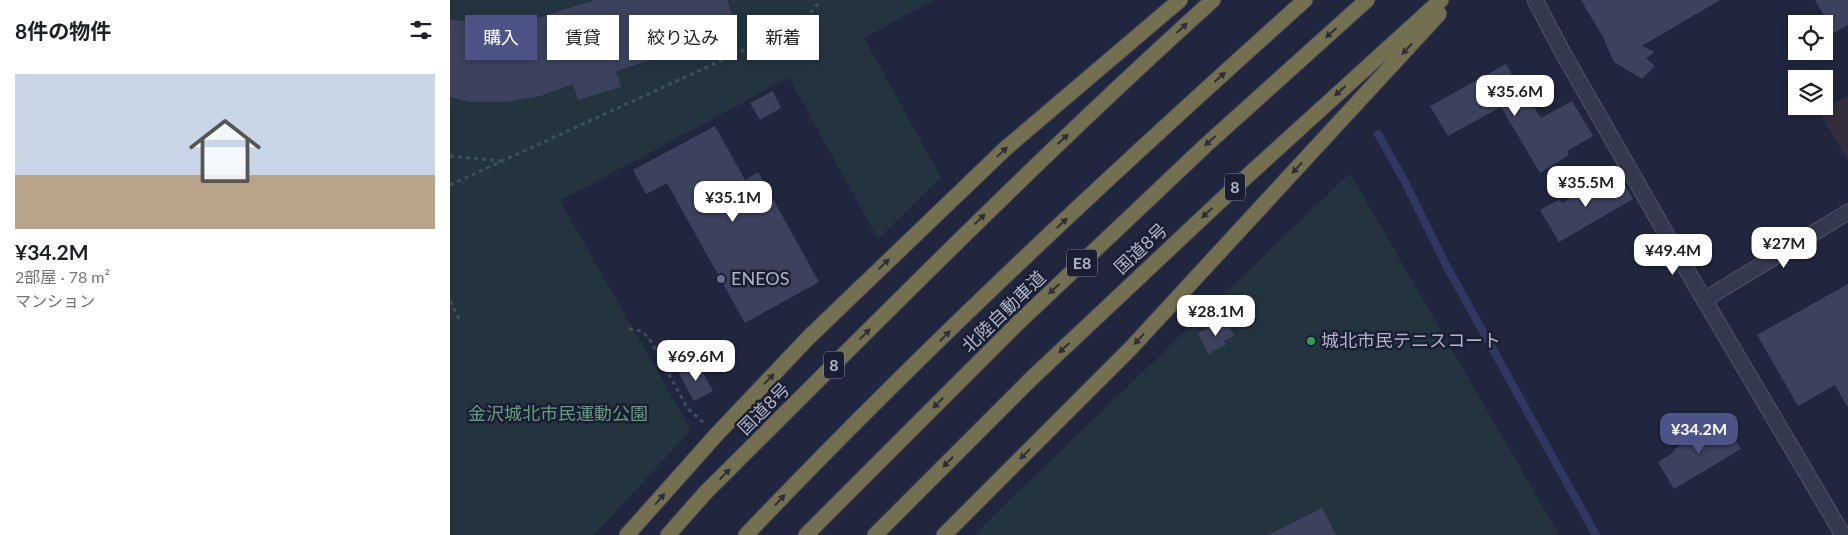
<!DOCTYPE html>
<html lang="ja">
<meta charset="utf-8">
<style>
body{margin:0;font-family:Lato,"Noto Sans JP",sans-serif;background:#f2f2f2;color:#202124;height:100vh;display:flex;flex-direction:column;font-size:19px;white-space:nowrap}
*{box-sizing:border-box;margin:0}
p{font-size:16px;color:#757577}
.icon{flex:none;width:28px;height:28px;fill:none;stroke:currentColor;stroke-width:2;stroke-linecap:round;stroke-linejoin:round}
.map{position:relative;flex:1;overflow:hidden}
.drawer{display:flex;flex-direction:column;background:#fff;width:450px}
.drawer>*{flex:none}
.banner{position:absolute;left:15px;top:15px;width:475px;height:45px;display:flex;gap:10px}
.tools{position:absolute;left:1338px;top:15px;display:grid;gap:10px}
.tools a{display:grid;place-items:center;width:45px;height:45px;border-radius:0px;background:#fff;box-shadow:0 2px 8px #0003;font-size:25px}
.price{position:absolute;translate:-50% -42px;padding:0 11px;border-radius:10px;background:#fff;color:#222;font-size:16px;line-height:32px;filter:drop-shadow(0 1px 2px #0008)}
.price::after{content:'';position:absolute;left:50%;top:30px;width:15px;height:11px;margin-left:-8px;background:inherit;clip-path:polygon(0 0,100% 0,50% 100%)}
.price.selected{background:#4b5387;color:#fff}
ul{padding:0;list-style:none}
li{display:grid;align-content:center;gap:10px;height:265px;padding:0 15px}
li+li{border-top:1px solid #e0e0e0}
li span{display:grid;place-items:center;height:155px;border-radius:0px;color:#555}
li>.icon{margin-inline-start:auto}
span .icon{width:90px;height:90px;fill:#fffc;stroke-width:1}
li b{font-size:21px}
h2{display:flex;justify-content:space-between;align-items:center;height:60px;padding:0 15px;font-size:21px}
.tag{padding:0 18px;border-radius:0px;background:#fff;box-shadow:0 2px 8px #0003;font-size:18px;line-height:45px}
.tag.selected{background:#4b5387;color:#fff}
main{display:flex;flex:1;min-height:0}
.map>svg:first-child{display:block}
.medical{fill:#332d3e}
.green{fill:#23343f}
.lines{fill:none;stroke-linecap:round;stroke-linejoin:round}
.stream{stroke:#2f3862;stroke-width:8}
.building{fill:#3c425e}
.street-casing{stroke:#505468;stroke-width:17}
.highway-casing{stroke:#3d4155;stroke-width:17}
.path{stroke:#3d5059;stroke-width:3;stroke-dasharray:4 4;stroke-linecap:butt}
.street{stroke:#35394e;stroke-width:15}
.highway{stroke:#746f51;stroke-width:15}
.oneway{fill:#2c2e38}
.service-dot{fill:#5c6f8a;stroke:#1a1e32;stroke-width:2}
.leisure-dot{fill:#2e9e5b;stroke:#1a1e32;stroke-width:2}
.labels{text-anchor:middle;stroke-width:5;stroke-linejoin:round;paint-order:stroke}
.shield{fill:#1a1e32;stroke:#83879c;stroke-width:1}
.shield-label{font-size:16px;font-weight:bold;fill:#b0b4c9}
.street-label{font-size:18px;fill:#b0b4c9;stroke:#1a1e32}
.poi-label{font-size:18px;fill:#b0b4c9;stroke:#1a1e32;text-anchor:start}
.park-label{font-size:18px;fill:#659c7f;stroke:#1a1e32}
</style>
<main>
<section class="drawer">
<h2>8件の物件<svg class="icon" aria-label="filters" viewBox="0 0 24 24"><path d="M4 7h16M4 17h16"/><circle cx="9" cy="7" r="2"/><circle cx="15" cy="17" r="2"/></svg></h2>
<ul>
<li><span style="background:linear-gradient(#c9d6e8 65%,#b9a48a 0)"><svg class="icon" aria-label="home" viewBox="0 0 24 24"><path d="M3 11l9-7 9 7M6 9v11h12V9"/></svg></span><div><b>¥34.2M</b><p>2部屋 · 78 m²</p><p>マンション</p></div></li>
</ul>
</section>
<div class="map">
<svg width="1398" height="535" viewBox="0 0 1398 535">
<rect width="100%" height="100%" fill="#20263e"/>
<path class="medical" d="M1398,96V161L1369,112Z"/>
<path class="green" d="M0,0H484L414,38L491,177L428,239L339,78L110,201L241,430L144,535H0Z
M900,173L1109,535H525L550,509Z"/>
<g class="lines">
<path class="stream" d="M928,134L954,180L996,265L1146,535"/>
</g>
<path class="building" d="M145,0H277L288,32L166,71L171,87L128,100L123,84L90,96L56,102H20L0,97V19L40,26L68,24Z
M1131,0H1270L1192,46L1205,52L1196,58L1205,66L1192,79L1164,62L1153,37Z
M1365,0H1398V25L1384,33Z
M1056,64L1081,108L1084,107L1091,118L1122,101L1143,136L1117,151L1119,155L1090,173L1051,107L998,136L980,106Z
M323,91L331,108L310,120L300,103Z
M265,126L295,180L308,172L369,282L295,323L217,183L196,194L183,170Z
M1169,175L1183,199L1109,242L1090,210L1110,199L1112,203L1148,182L1151,186Z
M1398,284V408L1385,385L1348,406L1307,335Z
M776,320L784,336L774,341L776,345L758,354L748,333Z
M247,362L263,391L244,401L228,372Z
M1276,422L1291,449L1224,489L1208,462L1224,452L1223,450L1252,433L1253,436Z
M872,508L886,535H818Z"/>
<g class="lines">
<defs>
<path id="street" d="M1085,0L1113,53L1242,279L1393,535
M1254,300L1398,212"/>
<path id="highway" d="M177,535L267,434L359,337L556,148L730,0
M218,535L256,492C423,326 588,158 763,0
M296,535C474,348 663,172 855,0
M356,535L568,323L756,145L917,0
M425,535L582,378L783,189L991,0
M494,535L681,348L989,14"/>
</defs>
<use href="#street" class="street-casing"/>
<use href="#highway" class="highway-casing"/>
<path class="path" d="M0,156L52,161
M0,185L325,36L358,15L371,0
M0,301L9,319
M179,329L191,331L199,338L238,409L253,422"/>
<use href="#street" class="street"/>
<use href="#highway" class="highway"/>
</g>
<defs><path id="oneway-solid" d="M-6-.8H1V-3.2L6.5 0L1 3.2V.8H-6Z" transform="scale(1.25)"/></defs>
<g class="oneway">
<use href="#oneway-solid" transform="translate(732 28) rotate(-42)"/>
<use href="#oneway-solid" transform="translate(881 33) rotate(138)"/>
<use href="#oneway-solid" transform="translate(957 49) rotate(133)"/>
<use href="#oneway-solid" transform="translate(770 77) rotate(-42)"/>
<use href="#oneway-solid" transform="translate(890 91) rotate(138)"/>
<use href="#oneway-solid" transform="translate(613 139) rotate(-43)"/>
<use href="#oneway-solid" transform="translate(760 141) rotate(138)"/>
<use href="#oneway-solid" transform="translate(552 152) rotate(-43)"/>
<use href="#oneway-solid" transform="translate(847 168) rotate(133)"/>
<use href="#oneway-solid" transform="translate(757 213) rotate(137)"/>
<use href="#oneway-solid" transform="translate(530 219) rotate(-45)"/>
<use href="#oneway-solid" transform="translate(612 223) rotate(-43)"/>
<use href="#oneway-solid" transform="translate(434 264) rotate(-44)"/>
<use href="#oneway-solid" transform="translate(604 289) rotate(137)"/>
<use href="#oneway-solid" transform="translate(415 334) rotate(-45)"/>
<use href="#oneway-solid" transform="translate(495 336) rotate(-45)"/>
<use href="#oneway-solid" transform="translate(689 339) rotate(133)"/>
<use href="#oneway-solid" transform="translate(614 348) rotate(137)"/>
<use href="#oneway-solid" transform="translate(319 379) rotate(-46)"/>
<use href="#oneway-solid" transform="translate(488 403) rotate(135)"/>
<use href="#oneway-solid" transform="translate(575 454) rotate(135)"/>
<use href="#oneway-solid" transform="translate(498 462) rotate(135)"/>
<use href="#oneway-solid" transform="translate(275 474) rotate(-45)"/>
<use href="#oneway-solid" transform="translate(210 499) rotate(-49)"/>
<use href="#oneway-solid" transform="translate(330 500) rotate(-47)"/>
</g>
<circle class="service-dot" cx="271" cy="279" r="5"/>
<circle class="leisure-dot" cx="861" cy="341" r="5"/>
<g class="labels">
<g class="shield">
<rect x="775" y="173.5" width="20" height="27" rx="4"/>
<rect x="617" y="249.5" width="30" height="27" rx="4"/>
<rect x="374" y="351.5" width="20" height="27" rx="4"/>
</g>
<g class="shield-label">
<text x="785" y="193">8</text>
<text x="632" y="269">E8</text>
<text x="384" y="371">8</text>
</g>
<g class="street-label">
<text transform="translate(691 249) rotate(-43)" y="6">国道8号</text>
<text transform="translate(554 312) rotate(-44)" y="6">北陸自動車道</text>
<text transform="translate(314 409) rotate(-45)" y="6">国道8号</text>
</g>
<g class="poi-label">
<text x="281" y="285">ENEOS</text>
<text x="871" y="347">城北市民テニスコート</text>
</g>
<g class="park-label">
<text x="108" y="420">金沢城北市民運動公園</text>
</g>
</g>
</svg>
<div class="tools">
<a><svg class="icon" aria-label="locate" viewBox="0 0 24 24"><circle cx="12" cy="12" r="6"/><path d="M12 2v4M12 18v4M2 12h4M18 12h4"/></svg></a>
<a><svg class="icon" aria-label="layers" viewBox="0 0 24 24"><path d="M12 4l9 5-9 5-9-5zM3 14l9 5 9-5"/></svg></a>
</div>
<b class="price" style="left:1065px;top:117px">¥35.6M</b>
<b class="price" style="left:1136px;top:208px">¥35.5M</b>
<b class="price" style="left:283px;top:223px">¥35.1M</b>
<b class="price" style="left:1334px;top:269px">¥27M</b>
<b class="price" style="left:1223px;top:276px">¥49.4M</b>
<b class="price" style="left:766px;top:337px">¥28.1M</b>
<b class="price" style="left:246px;top:382px">¥69.6M</b>
<b class="price selected" style="left:1249px;top:455px">¥34.2M</b>
<div class="banner">
<a class="tag selected">購入</a>
<a class="tag">賃貸</a>
<a class="tag">絞り込み</a>
<a class="tag">新着</a>
</div>
</div>
</main>
